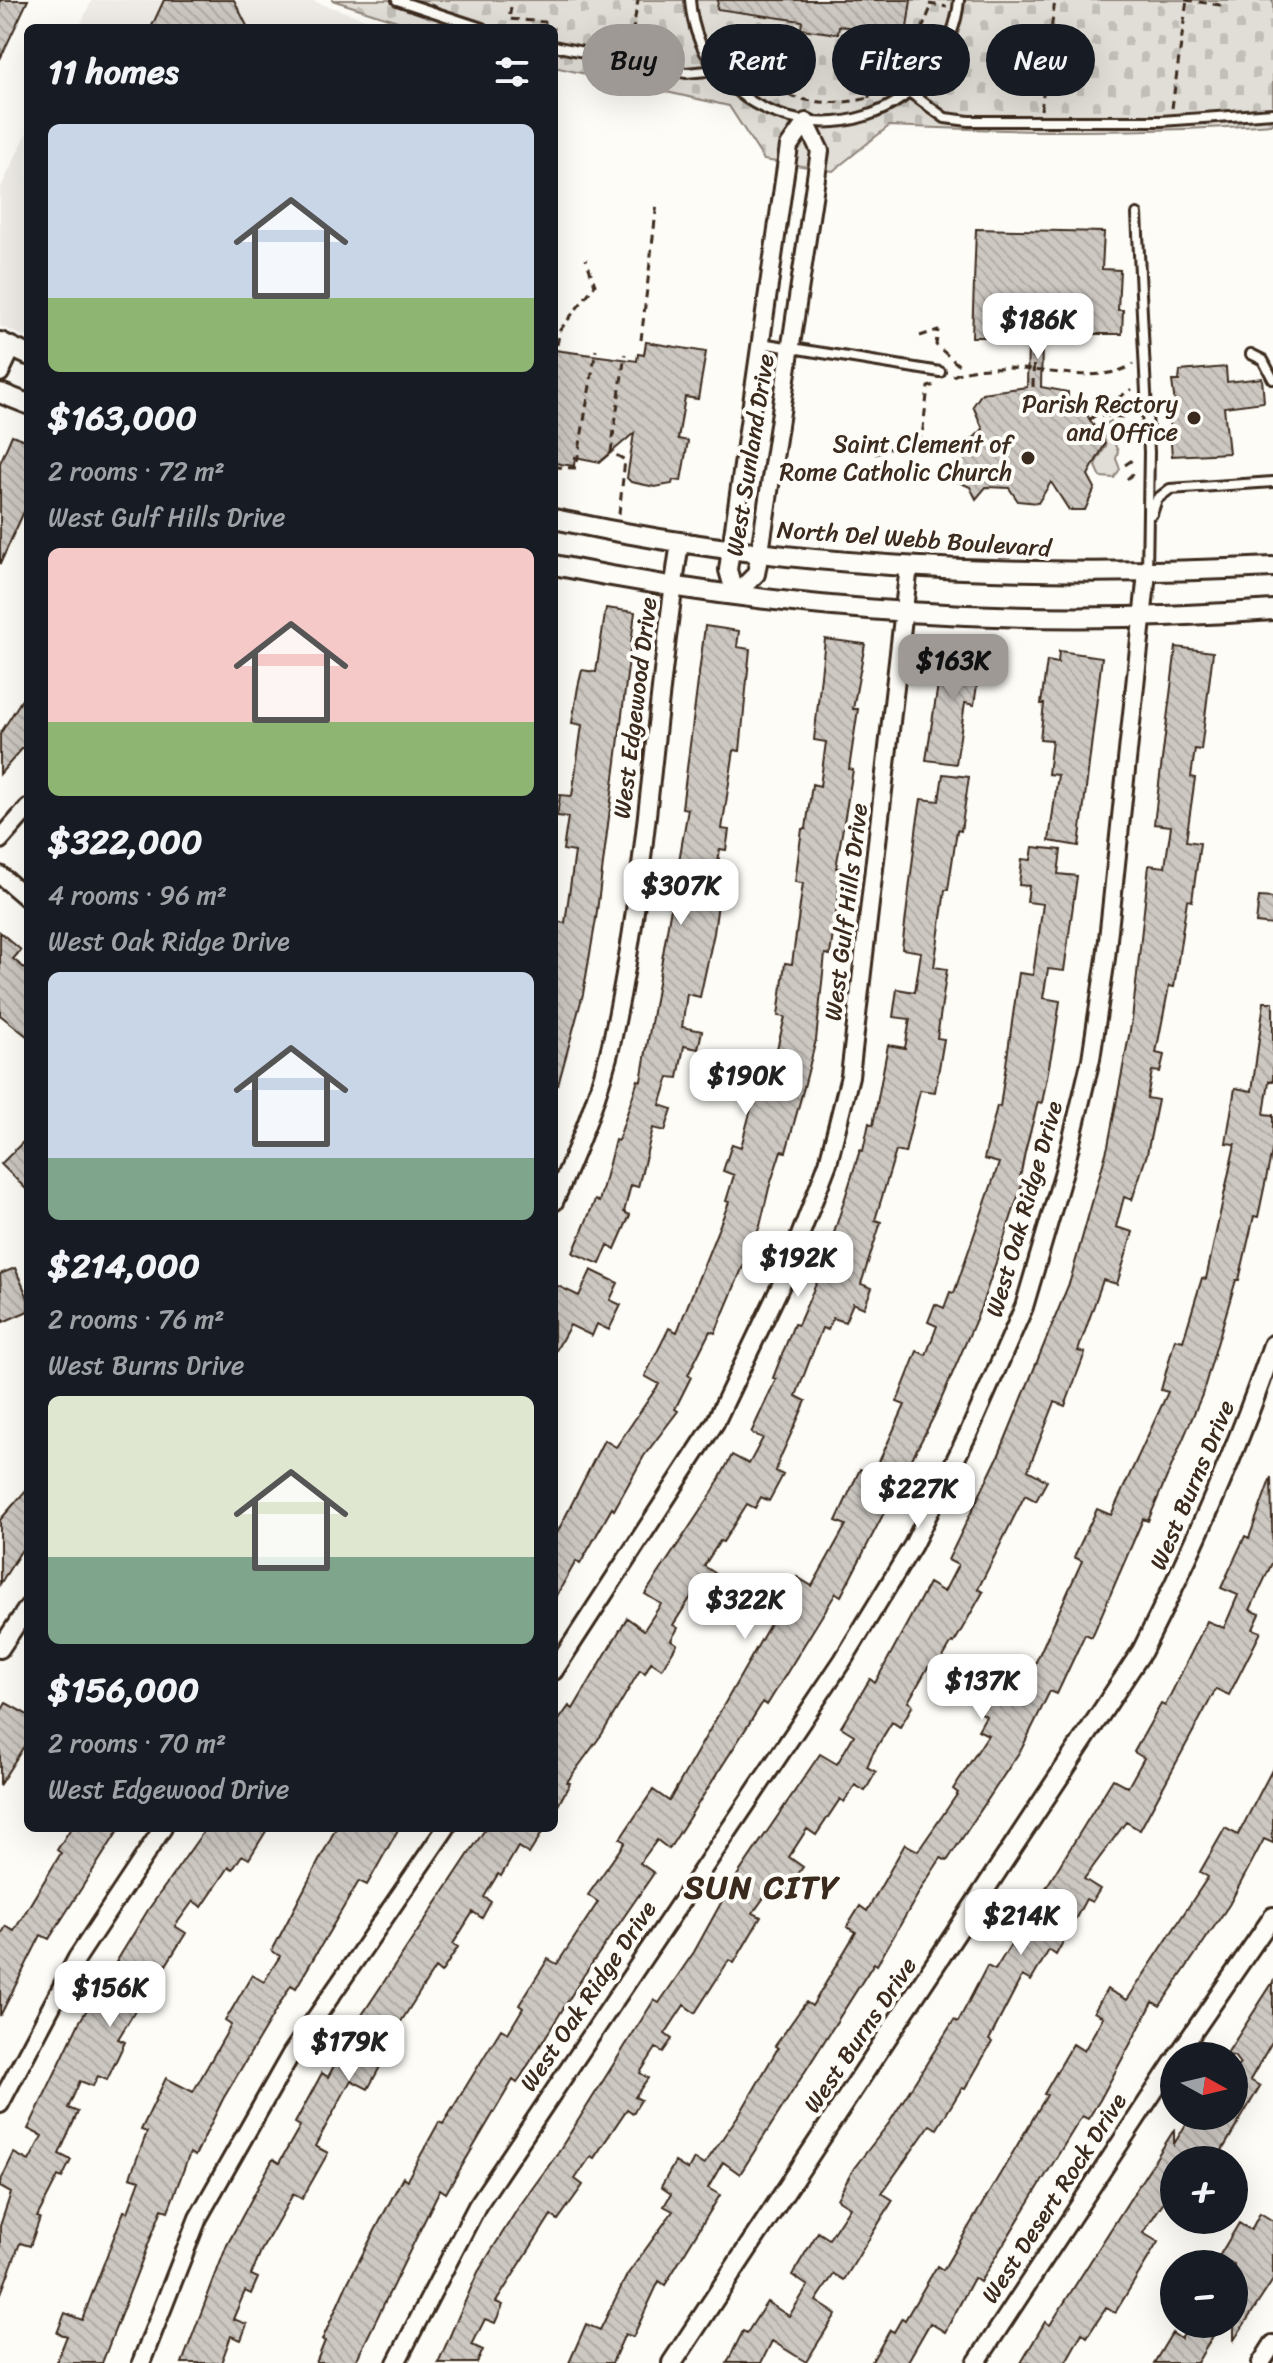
<!DOCTYPE html>
<meta charset="utf-8">
<style>
body{margin:0;font-family:Sriracha,sans-serif;background:#242831;color:#f1f3f6;height:100vh;display:flex;flex-direction:column;font-size:30px;white-space:nowrap}
*{box-sizing:border-box;margin:0}
p{font-size:26px;color:#9ea1a6}
.icon{flex:none;width:44px;height:44px;fill:none;stroke:currentColor;stroke-width:2;stroke-linecap:round;stroke-linejoin:round}
.map{position:relative;flex:1;overflow:hidden}
.details{position:absolute;left:24px;top:24px;width:534px;height:1808px;display:flex;flex-direction:column;background:#171b24;border-radius:12px;box-shadow:0 8px 32px #0002}
.details>*{flex:none}
.banner{position:absolute;left:582px;top:24px;width:570px;height:72px;display:flex;gap:16px}
.needle{width:52px;rotate:98deg}
.controls{position:absolute;left:1160px;top:2042px;display:grid;gap:16px}
.controls a{display:grid;place-items:center;width:88px;height:88px;border-radius:50%;background:#171b24;box-shadow:0 8px 32px #0002;font-size:40px}
.price{position:absolute;translate:-50% -68px;padding:0 18px;border-radius:16px;background:#fff;color:#222;font-size:26px;line-height:52px;filter:drop-shadow(0 2px 4px #0008)}
.price::after{content:'';position:absolute;left:50%;top:48px;width:24px;height:18px;margin-left:-12px;background:inherit;clip-path:polygon(0 0,100% 0,50% 100%)}
.price.active{background:#9f9995;color:#111}
ul{padding:0;list-style:none}
li{display:grid;align-content:center;gap:16px;height:424px;padding:0 24px}
li span{display:grid;place-items:center;height:248px;border-radius:12px;color:#555}
li>.icon{margin-inline-start:auto}
span .icon{width:144px;height:144px;fill:#fffc;stroke-width:1}
li b{font-size:34px}
h2{display:flex;justify-content:space-between;align-items:center;height:96px;padding:0 24px;font-size:34px}
.chip{padding:0 28px;border-radius:36px;background:#171b24;box-shadow:0 8px 32px #0002;font-size:28px;line-height:72px}
.chip.active{background:#9f9995;color:#111}
.map>svg:first-child{display:block}
.built{fill:#efece7}
.green{fill:#e1ded7;stroke:#8e847a;stroke-width:2}
.cemetery{fill:url(#cemetery-stones);stroke:#8e847a;stroke-width:2}
.building{fill:url(#building-back-hatch);stroke:#3b2a1e;stroke-width:2}
.lines{fill:none;stroke-linecap:round;stroke-linejoin:round}
.service-casing{stroke:#3b2a1e;stroke-width:14}
.minor-casing{stroke:#3b2a1e;stroke-width:22}
.tertiary-casing{stroke:#3b2a1e;stroke-width:24}
.path{stroke:#3b2a1e;stroke-width:3;stroke-dasharray:8 6;stroke-linecap:butt}
.service{stroke:#fdfcf7;stroke-width:8}
.minor{stroke:#fdfcf7;stroke-width:16}
.tertiary{stroke:#fdfcf7;stroke-width:18}
.poi-dot{fill:#3b2a1e;stroke:#fdfcf7;stroke-width:3}
.labels{text-anchor:middle;stroke-width:8;stroke-linejoin:round;paint-order:stroke}
.poi-label{font-size:24px;fill:#3b2a1e;stroke:#fdfcf7;text-anchor:end}
.street-label{font-size:24px;fill:#3b2a1e;stroke:#fdfcf7}
.district-label{font-size:32px;font-weight:bold;letter-spacing:2px;fill:#3b2a1e;stroke:#fdfcf7}
</style>
<div class="map">
<svg width="1273" height="2363" viewBox="0 0 1273 2363">
<defs>
<pattern id="cemetery-stones" width="16" height="16" patternUnits="userSpaceOnUse" patternTransform="scale(2)"><rect width="16" height="16" fill="#e1ded7"/><path d="M2 7V4a2 2 0 0 1 4 0v3zM10 15v-3a2 2 0 0 1 4 0v3z" fill="#c2bfb8"/></pattern>
<pattern id="building-back-hatch" width="6" height="6" patternUnits="userSpaceOnUse" patternTransform="scale(2)"><rect width="6" height="6" fill="#cdc8c2"/><path d="M-1 5l2 2M0 0l6 6M5-1l2 2" fill="none" stroke="#b1aca6"/></pattern>
</defs>
<rect width="100%" height="100%" fill="#fdfcf7"/>
<filter id="ink" filterUnits="userSpaceOnUse"><feTurbulence type="fractalNoise" baseFrequency=".0125" numOctaves="2"/><feDisplacementMap in="SourceGraphic" scale="16" xChannelSelector="R" yChannelSelector="G"/><feConvolveMatrix kernelMatrix="1 2 1 2 8 2 1 2 1" color-interpolation-filters="sRGB"/></filter>
<g filter="url(#ink)">
<path class="built" d="M92,0H310L392,28H79Z
M28,131V338L0,326V189Z"/>
<path class="green" d="M1111,421L1117,435L1112,439L1118,451L1116,459L1120,469L1114,478L1101,477L1095,464L1106,446L1101,427Z"/>
<path class="cemetery" d="M332,0H1273V124C1144,134 1018,132 889,126L833,171L764,160L729,106L554,67V28H419Z"/>
<path class="building" d="M0,0H28L0,59Z
M164,0H234L248,28H151Z
M718,0H911L906,35L839,26L838,34L801,29L802,21L717,9Z
M976,229L1104,232L1102,269L1120,270L1118,310H1123L1122,334H1066V338H1055L1056,344H1042L1041,387L1068,392V401L1079,402L1105,444L1088,475L1095,488L1085,510H1069L1051,482L1038,503L1018,501L1009,488L986,487L976,499L970,487L956,481L960,451L983,429L973,406L982,393L1027,387L1028,343H1015L1016,337H972Z
M646,342L706,352L698,399L685,397L678,439L688,441L681,481L673,480L672,484L655,487L631,482L627,478L634,433L600,462L575,457L574,466L554,463V350L637,361L638,354L644,355Z
M1226,367L1227,382L1262,378L1264,402L1224,407L1229,453L1172,456L1168,405L1175,404L1172,381H1179L1180,371Z
M12,435L28,441V503L0,564V463Z
M606,608L635,612L596,919L583,994L558,1085L554,1084V921L565,923L575,852L563,850L568,817L557,816L560,795L572,796L582,725L572,723L578,687L582,670L596,672Z
M705,626L739,631L737,647L750,649L740,751L734,750L722,829L729,830L726,850L720,849L713,896H719L714,933L700,997L687,994L682,1027L702,1031L698,1049L684,1046L678,1078L669,1077L660,1105L672,1109L665,1131L653,1128L638,1187L631,1185L624,1212L630,1215L615,1249L608,1245L600,1264L573,1253L595,1200L599,1202L615,1140L618,1141L638,1080L641,1081L688,809L682,808Z
M825,639L865,644L853,709H858L849,769L853,770L836,868H840L838,899L830,955L825,954L816,1040L804,1087L786,1152L781,1151L769,1188L760,1226L715,1333L710,1331L688,1375L691,1377L675,1409L678,1411L644,1456L614,1510L612,1508L580,1564L576,1561L554,1600V1539L604,1440L616,1447L659,1384L645,1376L669,1328L677,1332L729,1202L726,1201L734,1175L723,1171L732,1144L741,1147L757,1086L767,1088L785,1017L778,1016L785,963L792,964L803,883L795,882L802,829H806L812,784L820,786L826,742L814,740Z
M944,647L982,652L974,705L965,703L956,764L926,760Z
M1176,647L1213,652L1201,750L1195,749L1191,777L1195,778L1186,841L1200,843L1192,901L1187,900L1174,987L1169,986L1156,1053L1164,1055L1160,1072L1152,1071L1147,1098L1158,1100L1147,1154L1132,1200L1124,1197L1116,1227L1133,1232L1117,1284L1103,1280L1078,1351L1085,1353L1065,1406L1055,1402L1028,1470L1047,1481L1036,1501L1025,1495L978,1589L983,1592L954,1643L952,1642L935,1671L928,1667L908,1702L913,1705L900,1727L892,1722L872,1755L867,1767L876,1772L865,1791L855,1785L844,1802L840,1799L816,1835L807,1829L789,1857L803,1867L782,1896L771,1888L753,1913L761,1917L734,1963L729,1960L695,2013L684,2005L665,2034L672,2039L663,2052L656,2048L640,2073L648,2078L635,2097L641,2100L633,2113L627,2109L594,2158L591,2156L575,2179L583,2185L558,2220L551,2215L496,2302L503,2305L495,2323L485,2319L472,2345L483,2350L477,2363H438L478,2272L518,2208L555,2157L654,2000L659,2003L694,1952L732,1883L820,1754L837,1764L854,1735L841,1727L870,1679L875,1683L929,1583L944,1592L958,1565L948,1560L998,1457L1070,1281L1108,1146L1132,1020L1149,865L1165,867L1171,826L1154,824Z
M1059,651L1102,657L1079,846L1049,841L1058,775L1048,774L1052,740L1040,739L1044,704H1041L1047,661L1058,663Z
M28,690V742L0,774V734Z
M943,774L969,777L961,831L957,830L948,890H945L934,967L947,969L937,1038L944,1039L935,1092L920,1090L905,1153L896,1151L875,1220L881,1222L861,1284L872,1288L864,1308L853,1303L845,1322L833,1318L828,1330L822,1328L796,1396L806,1401L780,1458L776,1471L783,1475L769,1501L761,1497L755,1508L747,1504L723,1542L720,1541L704,1566L718,1575L705,1595L696,1589L673,1625L678,1628L671,1640L677,1644L662,1669L651,1662L645,1673L640,1670L602,1734L567,1782L570,1783L554,1813V1727L569,1706L573,1709L627,1618L644,1630L661,1604L645,1594L712,1493L732,1455L749,1464L763,1438L751,1433L776,1379L773,1378L794,1324L798,1325L823,1268L860,1150L863,1151L869,1123L873,1125L888,1045L905,1048L910,1019L893,1017L897,989L915,992L921,952L902,949L917,824L921,799L939,801Z
M1033,847L1061,850L1058,874L1077,876L1064,971L1048,969L1043,998L1060,1001L1055,1035L1042,1103L1038,1102L1025,1152L1020,1178L1024,1179L980,1310L934,1416L841,1596L836,1593L767,1705L763,1702L669,1849L657,1840L640,1863L654,1873L584,1975L517,2083L513,2080L446,2193L440,2189L358,2357L353,2363H316L325,2341L322,2340L348,2282L403,2177L407,2180L439,2122L443,2124L501,2029L508,2033L523,2008L519,2005L548,1959L557,1964L598,1902L588,1895L625,1842L620,1839L653,1790L669,1801L797,1577L812,1586L846,1525L836,1521L860,1469L873,1475L905,1405L897,1402L917,1351L926,1355L937,1326L928,1322L935,1304L944,1308L950,1292L954,1293L999,1163L984,1159L997,1106L1000,1107L1019,973L1033,975L1043,904L1027,902L1029,886L1019,885L1022,859L1031,860Z
M1259,897L1273,898V925L1256,923Z
M0,932L21,950L13,959L28,971V1037L0,1015Z
M1264,1002H1273V1081H1269L1264,1114L1273,1115V1146L1258,1217L1254,1216L1239,1280H1236L1202,1395L1148,1521L1143,1519L1092,1637L1085,1634L1057,1694L1050,1691L1022,1748L947,1861L941,1858L924,1884L877,1965L874,1963L740,2174L723,2162L708,2188L720,2195L665,2285L659,2281L633,2337L625,2334L612,2363H569L586,2324L600,2330L627,2275L673,2211L664,2206L671,2194L661,2187L675,2162L688,2170L694,2159L704,2165L742,2110L778,2048L775,2046L806,2002L812,2006L856,1932L847,1927L860,1906L867,1911L905,1844L918,1851L958,1793L953,1789L988,1735L978,1730L986,1716L977,1710L989,1687L1002,1694L1009,1680L1024,1688L1082,1561L1074,1557L1097,1509L1111,1515L1168,1392L1161,1390L1175,1339L1183,1341L1202,1278L1206,1279L1235,1144L1226,1143L1235,1088L1252,1091Z
M28,1137V1191L1,1164Z
M15,1268L28,1298V1311L3,1322L0,1274Z
M591,1270L618,1283L610,1300L621,1305L609,1330L597,1324L592,1336L570,1325L554,1354V1284L579,1296Z
M1271,1477L1273,1561L1250,1610L1260,1614L1253,1629L1261,1632L1229,1695L1216,1689L1140,1830L1126,1822L1084,1879L1100,1889L1092,1902L1086,1899L1056,1955L1049,1950L1031,1981L1022,1976L989,2040L992,2042L965,2089L962,2088L937,2129L930,2125L882,2193L893,2200L858,2257L844,2280L834,2274L816,2301L836,2314L806,2362L772,2341L761,2363H727L743,2331L747,2333L767,2302L789,2316L808,2286L792,2275L818,2232L829,2239L850,2207L837,2199L854,2168L889,2123L954,2020L958,2022L987,1966L995,1970L1113,1779L1128,1787L1144,1758L1134,1752L1161,1704L1165,1706L1207,1621L1224,1628L1238,1595L1221,1588L1245,1536L1249,1538Z
M28,1488V1540L0,1584V1520Z
M6,1703L28,1715V1740L0,1784V1713Z
M1273,1768V1843L1264,1839L1229,1905L1160,2006L1153,2002L1100,2100L1088,2119L1082,2116L980,2282L974,2278L945,2332L930,2323L907,2363H871L890,2330L894,2332L902,2318L905,2320L937,2266L943,2270L1047,2095L1044,2094L1073,2044L1084,2051L1103,2017L1094,2012L1107,1989L1127,2000L1208,1877L1200,1872L1225,1828L1238,1835Z
M71,1828H120L49,1939L41,1935L0,2016V1937L6,1926L14,1931L61,1853L57,1850Z
M206,1828H268L249,1859L242,1855L233,1869L229,1867L202,1907L193,1901L175,1926L186,1933L166,1965L158,1960L132,1996L141,2001L118,2039L125,2042L107,2080L98,2076L93,2086L80,2081L68,2108L78,2112L59,2154L71,2160L62,2178L58,2176L37,2217L40,2218L30,2246L20,2243L0,2296V2226L11,2193L0,2187V2182L14,2153L29,2161L42,2136L28,2129L80,2021L148,1910Z
M336,1828H399L367,1885L359,1881L296,1988L291,1985L223,2099L195,2156L190,2153L168,2211L162,2209L102,2363H56L67,2336L57,2333L65,2313L82,2320L124,2211L128,2212L140,2180L130,2177L147,2132L141,2130L166,2078L193,2092L231,2025L225,2021L252,1975L264,1982L280,1956L272,1951Z
M486,1828H545L529,1854L518,1847L501,1876L498,1874L484,1897L491,1902L482,1918L473,1912L453,1944L458,1947L441,1973L435,1968L390,2039L394,2041L368,2089L351,2080L315,2146L328,2153L302,2199L293,2194L261,2251L251,2275L258,2278L251,2294L245,2291L233,2319L247,2324L241,2340L231,2336L221,2363H182L227,2245L273,2159L279,2163L300,2126L295,2123L322,2073L328,2077L358,2021Z
M1273,1982V2040L1250,2080L1260,2086L1217,2159L1207,2153L1203,2160H1174V2186L1143,2233L1158,2242L1115,2313L1106,2308L1087,2337L1082,2333L1065,2363H1021L1045,2322L1050,2325L1174,2130V2144L1191,2116H1234V2070L1240,2064L1234,2056L1226,2055Z
M1260,2213L1273,2221V2280L1234,2340V2264L1218,2258L1239,2223L1251,2230Z
M1190,2324H1220L1197,2363H1154L1172,2333L1181,2339Z"/>
<g class="lines">
<defs>
<path id="service" d="M397,0L482,28
M690,0C700,124 860,166 932,68C947,48 957,25 959,0
M554,46L686,73L718,70
M912,94L945,118L969,121H1161L1273,113
M1137,214L1149,452L1147,572
M761,343L940,372
M1251,354L1263,360L1273,379
M1152,514L1157,499L1170,489L1273,482"/>
<path id="minor" d="M806,122L820,151L760,552L756,574L735,595L728,570L789,146Z
M0,373L12,348
M0,840L28,808
M0,875L28,899
M554,1202C577,1150 601,1092 613,1036C648,874 654,707 680,543
M0,1649L28,1607
M554,1671L715,1423L781,1285L828,1163L850,1076L909,566
M1177,2056L1273,1916
M0,2104L77,1958L163,1828
M141,2363L198,2218L291,2054L446,1828
M396,2363L477,2206L843,1660L913,1545L969,1432L1024,1307L1064,1171L1091,1059L1106,958L1147,573
M976,2363L1174,2061
M1261,2363L1273,2344"/>
<path id="tertiary" d="M0,342L28,355
M0,393L28,404
M554,519C789,570 1033,579 1273,567
M554,565C789,613 1034,628 1273,610
M672,2363L1142,1651C1192,1551 1237,1451 1273,1345"/>
</defs>
<use href="#service" class="service-casing"/>
<use href="#minor" class="minor-casing"/>
<use href="#tertiary" class="tertiary-casing"/>
<path class="path" d="M1185,0L1220,5L1221,0
M929,4L947,7
M511,7L509,19L545,22L544,28
M796,27L775,40L751,78C787,101 828,108 869,98L878,82L915,46L932,5
M841,34C866,45 869,74 869,98
M630,47L638,0
M1172,108L1187,0
M1041,110L1055,0
M920,336L938,330L936,345L962,368
M641,340L657,203
M557,345L560,330L595,285L586,259
M953,376C1004,351 1091,393 1133,364
M1033,387L1034,344
M1118,398L1132,389
M1089,420L1096,415L1124,417L1134,411
M1123,443L1136,435
M875,454L922,437L928,387L935,385
M1125,465L1134,459
M554,467L576,468L596,350
M1127,479L1136,471
M619,514L625,460L611,452L625,354"/>
<use href="#service" class="service"/>
<use href="#minor" class="minor"/>
<use href="#tertiary" class="tertiary"/>
</g>
</g>
<g class="poi-dot">
<circle cx="1194" cy="418" r="8"/>
<circle cx="1028" cy="458" r="8"/>
</g>
<g class="labels">
<g class="poi-label">
<text x="1178" y="412">Parish Rectory<tspan x="1178" dy="28">and Office</tspan></text>
<text x="1012" y="452">Saint Clement of<tspan x="1012" dy="28">Rome Catholic Church</tspan></text>
</g>
<g class="street-label">
<text transform="translate(750 455) rotate(-81)" y="8">West Sunland Drive</text>
<text transform="translate(914 539) rotate(4)" y="8">North Del Webb Boulevard</text>
<text transform="translate(635 708) rotate(-83)" y="8">West Edgewood Drive</text>
<text transform="translate(846 912) rotate(-83)" y="8">West Gulf Hills Drive</text>
<text transform="translate(1024 1209) rotate(-74)" y="8">West Oak Ridge Drive</text>
<text transform="translate(1192 1485) rotate(-67)" y="8">West Burns Drive</text>
<text transform="translate(588 1996) rotate(-56)" y="8">West Oak Ridge Drive</text>
<text transform="translate(860 2035) rotate(-56)" y="8">West Burns Drive</text>
<text transform="translate(1054 2198) rotate(-57)" y="8">West Desert Rock Drive</text>
</g>
<g class="district-label">
<text x="762" y="1898">SUN CITY</text>
</g>
</g>
</svg>
<div class="controls">
<a><svg class="needle" viewBox="-14 -14 28 28"><path d="M0-13l5 13h-10z" fill="#e53935"/><path d="M0 13l5-13h-10z" fill="#9ea1a6"/></svg></a>
<a>+</a>
<a>−</a>
</div>
<b class="price" style="left:1038px;top:361px">$186K</b>
<b class="price active" style="left:953px;top:702px">$163K</b>
<b class="price" style="left:681px;top:927px">$307K</b>
<b class="price" style="left:746px;top:1117px">$190K</b>
<b class="price" style="left:798px;top:1299px">$192K</b>
<b class="price" style="left:918px;top:1530px">$227K</b>
<b class="price" style="left:745px;top:1641px">$322K</b>
<b class="price" style="left:982px;top:1722px">$137K</b>
<b class="price" style="left:1021px;top:1957px">$214K</b>
<b class="price" style="left:110px;top:2029px">$156K</b>
<b class="price" style="left:349px;top:2083px">$179K</b>
<div class="banner">
<a class="chip active">Buy</a>
<a class="chip">Rent</a>
<a class="chip">Filters</a>
<a class="chip">New</a>
</div>
<section class="details">
<h2>11 homes<svg class="icon" aria-label="filters" viewBox="0 0 24 24"><path d="M4 7h16M4 17h16"/><circle cx="9" cy="7" r="2"/><circle cx="15" cy="17" r="2"/></svg></h2>
<ul>
<li><span style="background:linear-gradient(#c9d6e8 70%,#8fb573 0)"><svg class="icon" aria-label="home" viewBox="0 0 24 24"><path d="M3 11l9-7 9 7M6 9v11h12V9"/></svg></span><div><b>$163,000</b><p>2 rooms · 72 m²</p><p>West Gulf Hills Drive</p></div></li>
<li><span style="background:linear-gradient(#f6c9c9 70%,#8fb573 0)"><svg class="icon" aria-label="home" viewBox="0 0 24 24"><path d="M3 11l9-7 9 7M6 9v11h12V9"/></svg></span><div><b>$322,000</b><p>4 rooms · 96 m²</p><p>West Oak Ridge Drive</p></div></li>
<li><span style="background:linear-gradient(#c9d6e8 75%,#7fa58c 0)"><svg class="icon" aria-label="home" viewBox="0 0 24 24"><path d="M3 11l9-7 9 7M6 9v11h12V9"/></svg></span><div><b>$214,000</b><p>2 rooms · 76 m²</p><p>West Burns Drive</p></div></li>
<li><span style="background:linear-gradient(#dfe7d0 65%,#7fa58c 0)"><svg class="icon" aria-label="home" viewBox="0 0 24 24"><path d="M3 11l9-7 9 7M6 9v11h12V9"/></svg></span><div><b>$156,000</b><p>2 rooms · 70 m²</p><p>West Edgewood Drive</p></div></li>
</ul>
</section>
</div>
